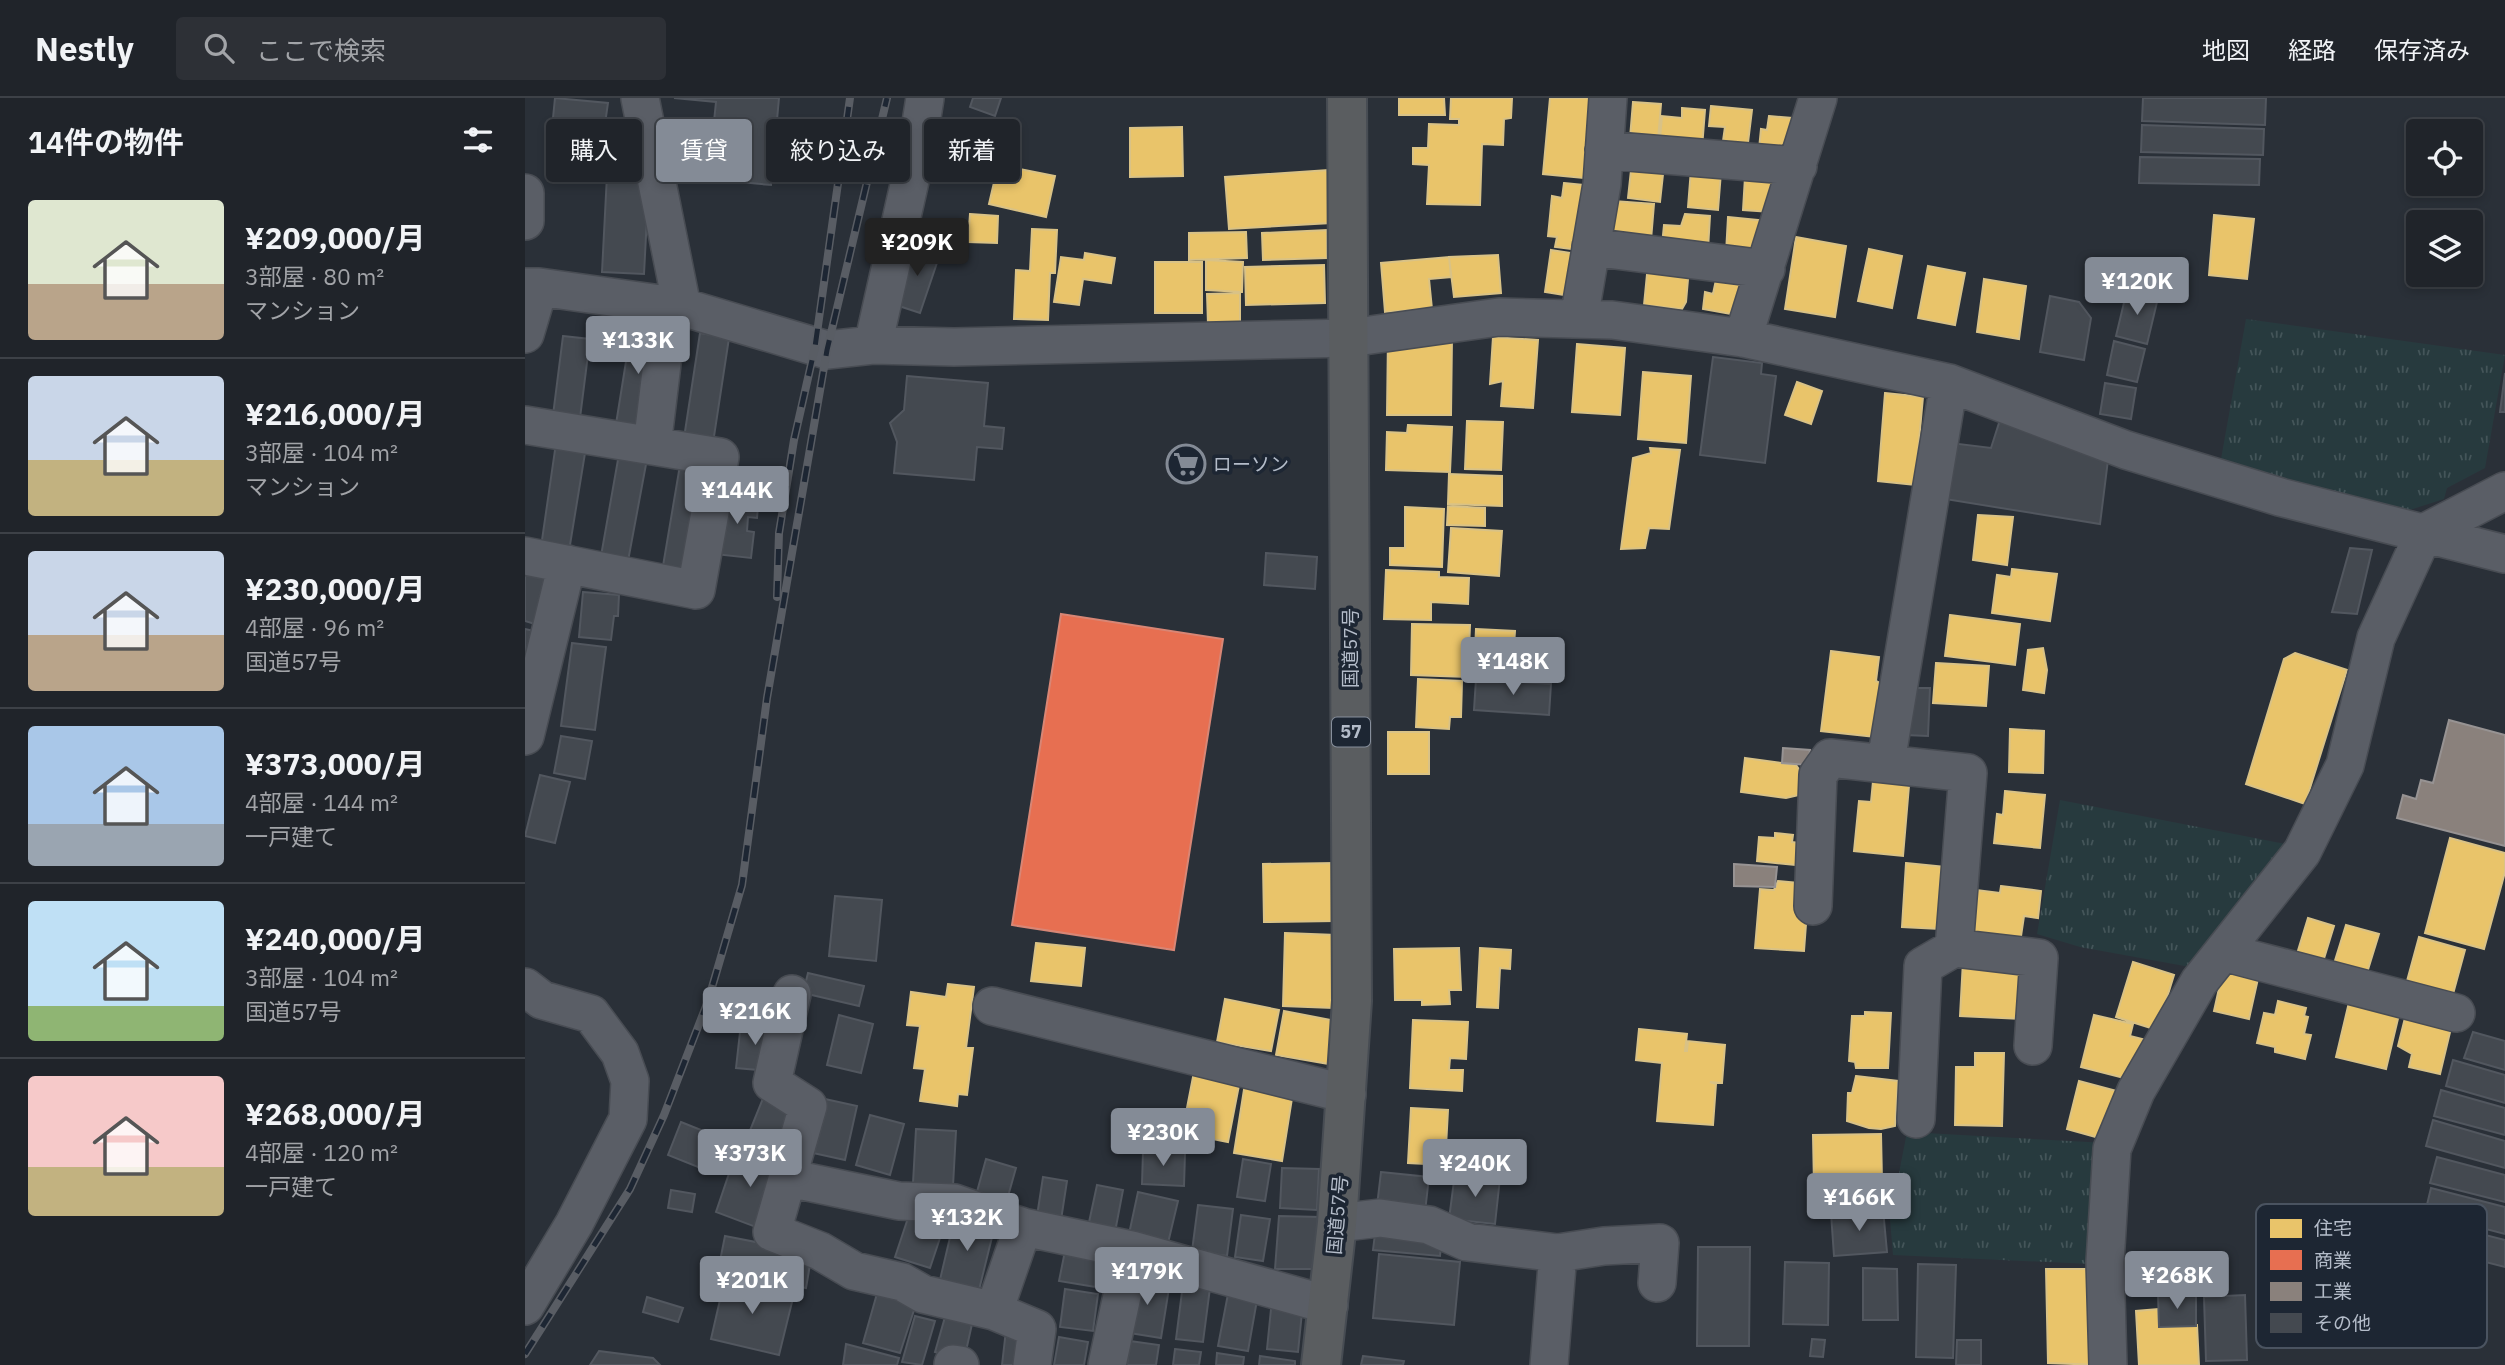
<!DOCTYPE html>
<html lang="ja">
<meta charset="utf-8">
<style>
body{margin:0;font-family:"IBM Plex Sans","Noto Sans JP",sans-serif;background:#2d3036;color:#f1f3f6;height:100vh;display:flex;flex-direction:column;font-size:26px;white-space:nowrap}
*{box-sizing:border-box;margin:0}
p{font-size:23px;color:#a2a4a8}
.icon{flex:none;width:38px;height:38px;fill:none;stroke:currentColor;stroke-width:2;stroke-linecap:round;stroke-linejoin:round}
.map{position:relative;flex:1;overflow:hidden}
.details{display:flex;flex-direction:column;background:#20242a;width:525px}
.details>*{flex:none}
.guide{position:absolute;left:21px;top:21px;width:665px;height:63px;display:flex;gap:14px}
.tools{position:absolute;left:1881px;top:21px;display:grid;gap:14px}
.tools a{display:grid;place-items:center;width:77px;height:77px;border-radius:7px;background:#20242a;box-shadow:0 4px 10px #0003,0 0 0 2px #3d4147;font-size:35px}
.price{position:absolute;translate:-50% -60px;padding:0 16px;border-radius:7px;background:#848b96;color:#fff;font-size:23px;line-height:46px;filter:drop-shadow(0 2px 4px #0008)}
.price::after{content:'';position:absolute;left:50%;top:42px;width:21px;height:16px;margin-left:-10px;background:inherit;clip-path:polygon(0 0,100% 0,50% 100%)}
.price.current{background:#222;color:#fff}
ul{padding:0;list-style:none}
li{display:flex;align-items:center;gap:21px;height:175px;padding:0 28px}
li+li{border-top:2px solid #3d4147}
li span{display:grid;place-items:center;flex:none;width:196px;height:140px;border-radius:7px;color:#555}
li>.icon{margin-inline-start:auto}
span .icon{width:84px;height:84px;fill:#fffc;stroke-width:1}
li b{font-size:30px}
h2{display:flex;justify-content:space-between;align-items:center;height:84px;padding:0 28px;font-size:30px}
.chip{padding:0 24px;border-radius:7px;background:#20242a;box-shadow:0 4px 10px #0003,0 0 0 2px #3d4147;font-size:24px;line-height:63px}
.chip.current{background:#848b96;color:#fff}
header{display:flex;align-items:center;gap:42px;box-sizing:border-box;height:98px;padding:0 35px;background:#20242a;border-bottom:2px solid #3d4147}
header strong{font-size:33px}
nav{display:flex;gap:38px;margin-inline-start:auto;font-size:24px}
.search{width:490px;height:63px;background:#2d3036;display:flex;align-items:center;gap:18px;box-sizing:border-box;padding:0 24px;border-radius:7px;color:#a2a4a8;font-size:26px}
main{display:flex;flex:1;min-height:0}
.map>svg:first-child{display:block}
.grass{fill:url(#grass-tufts)}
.homes{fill:#e9c46a;stroke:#d9c286;stroke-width:2}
.shops{fill:#e76f51;stroke:#d88675;stroke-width:2}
.industry{fill:#8a817c;stroke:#979393;stroke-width:2}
.building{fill:#444950;stroke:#52575f;stroke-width:2}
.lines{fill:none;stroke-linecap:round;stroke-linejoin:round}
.minor-casing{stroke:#484c53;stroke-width:40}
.highway-casing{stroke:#474c53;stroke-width:42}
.minor{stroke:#5a5e66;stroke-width:37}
.highway{stroke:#5a5d60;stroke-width:38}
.rail-casing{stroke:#595d64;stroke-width:8}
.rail{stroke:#1d2633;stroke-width:5;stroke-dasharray:16;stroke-linecap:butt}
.labels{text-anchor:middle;stroke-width:7;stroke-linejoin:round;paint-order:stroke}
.shield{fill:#1d2633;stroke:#878f9c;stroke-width:2}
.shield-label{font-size:18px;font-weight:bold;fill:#b4bcc9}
.poi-label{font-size:19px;fill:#b4bcc9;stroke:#1d2633;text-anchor:start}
.street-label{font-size:19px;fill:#b4bcc9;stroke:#1d2633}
.key{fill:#1d2633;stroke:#4a5360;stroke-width:2}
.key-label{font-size:19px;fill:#b4bcc9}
</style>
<header>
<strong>Nestly</strong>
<div class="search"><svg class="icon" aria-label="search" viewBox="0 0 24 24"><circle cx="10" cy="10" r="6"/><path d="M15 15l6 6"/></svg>ここで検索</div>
<nav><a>地図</a><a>経路</a><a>保存済み</a></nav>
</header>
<main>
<section class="details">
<h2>14件の物件<svg class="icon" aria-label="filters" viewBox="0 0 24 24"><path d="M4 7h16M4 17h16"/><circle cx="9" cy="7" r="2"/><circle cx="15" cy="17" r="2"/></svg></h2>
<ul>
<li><span style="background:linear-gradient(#dfe7d0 60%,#b9a48a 0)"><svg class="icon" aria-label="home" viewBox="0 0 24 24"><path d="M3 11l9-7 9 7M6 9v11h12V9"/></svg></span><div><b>¥209,000/月</b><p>3部屋 · 80 m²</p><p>マンション</p></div></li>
<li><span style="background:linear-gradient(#c9d6e8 60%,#c2b280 0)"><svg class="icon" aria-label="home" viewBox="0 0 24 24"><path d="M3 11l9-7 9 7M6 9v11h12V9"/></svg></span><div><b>¥216,000/月</b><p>3部屋 · 104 m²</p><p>マンション</p></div></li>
<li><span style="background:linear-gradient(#c9d6e8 60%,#b9a48a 0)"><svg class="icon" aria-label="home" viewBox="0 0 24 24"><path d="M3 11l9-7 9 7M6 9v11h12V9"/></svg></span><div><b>¥230,000/月</b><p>4部屋 · 96 m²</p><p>国道57号</p></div></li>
<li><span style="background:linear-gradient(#a9c7e8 70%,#9aa5b1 0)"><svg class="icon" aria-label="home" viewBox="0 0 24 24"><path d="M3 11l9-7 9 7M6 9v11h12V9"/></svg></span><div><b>¥373,000/月</b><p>4部屋 · 144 m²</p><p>一戸建て</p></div></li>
<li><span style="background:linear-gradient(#bfe0f5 75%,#8fb573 0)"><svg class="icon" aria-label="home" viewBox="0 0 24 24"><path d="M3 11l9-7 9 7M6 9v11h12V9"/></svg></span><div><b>¥240,000/月</b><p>3部屋 · 104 m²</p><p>国道57号</p></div></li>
<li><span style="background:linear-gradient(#f6c9c9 65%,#c2b280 0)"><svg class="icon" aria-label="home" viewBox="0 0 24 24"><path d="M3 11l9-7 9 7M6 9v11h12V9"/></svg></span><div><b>¥268,000/月</b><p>4部屋 · 120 m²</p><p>一戸建て</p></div></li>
</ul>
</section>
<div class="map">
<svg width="1980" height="1267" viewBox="0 0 1980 1267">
<defs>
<pattern id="grass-tufts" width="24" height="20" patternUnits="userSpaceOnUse" patternTransform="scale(1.75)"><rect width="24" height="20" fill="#273a3e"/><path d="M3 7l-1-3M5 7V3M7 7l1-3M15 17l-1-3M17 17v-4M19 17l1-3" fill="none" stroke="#445559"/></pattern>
</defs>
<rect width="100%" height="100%" fill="#2a3038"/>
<path class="grass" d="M1721,221L1980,257L1960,370L1922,390L1919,401L1869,417L1696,361Z
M1535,702L1766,747L1676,871L1555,849L1512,836Z
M1382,1034L1582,1045L1566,1166L1368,1157L1365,1121Z"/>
<path class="homes" d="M874,0H919L920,17H874Z
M926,0H987L986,20L979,21L978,47L957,46L955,107L902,106L904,67L888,66V50H903L904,26L934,27V21H925Z
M1025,0H1076L1069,81L1018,76Z
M1108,4L1136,6L1133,42L1105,40Z
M1186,8L1227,12L1222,53L1197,50L1200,29L1184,28Z
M1157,10L1180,12L1177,50L1135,41L1137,18L1157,20Z
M1244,18L1267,20L1264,54L1234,51L1236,31L1242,32Z
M657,29L658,78L605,79V30Z
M1107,63L1139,67L1135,104L1103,100Z
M490,70L530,78L521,119L464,106L471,76L487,80Z
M1166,71L1196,74L1193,112L1163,109Z
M803,72L806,125L704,131L700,79Z
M1220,79L1249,81L1246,114L1218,112Z
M1039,85L1068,88L1061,153L1030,149L1032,139L1023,138L1027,98L1037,100Z
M1088,103L1129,106L1126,142L1085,139Z
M445,116L473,118L472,145L443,144Z
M1160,116L1185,118L1183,151L1137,147L1139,127L1156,128Z
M1689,117L1729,121L1722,181L1684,177Z
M1203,119L1242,123L1236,159L1201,155Z
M507,131L532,132L530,175H525L523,222L489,221L491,172L505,173Z
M802,132V160L738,162L737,135Z
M721,134L722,160L664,162V135Z
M1271,139L1321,148L1310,219L1260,211Z
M1344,151L1377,158L1367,210L1333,203Z
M1026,152L1059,157L1052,199L1020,194Z
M560,155L590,160L586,185L558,181L554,207L529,204L536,159L559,162Z
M973,157L976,195L929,199L924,159Z
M924,159L926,179L904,181L907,211L860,214L856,165Z
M681,162L718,164L717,194L681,192Z
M630,164H677V215H630Z
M1123,166L1164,170L1161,204L1157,211L1119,207Z
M799,167L800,205L721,207L720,169Z
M1403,168L1440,175L1430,227L1393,220Z
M1192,177L1215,180L1212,217L1178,211L1180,194L1188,196Z
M1459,181L1501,188L1494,241L1452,234Z
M715,195V226H683L682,196Z
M863,238L927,239L926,317H862Z
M968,239L1013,242L1008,310L976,308L978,283L965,286Z
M1052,246L1100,250L1095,317L1047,314Z
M1118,274L1166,278L1161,345L1113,341Z
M1272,284L1297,293L1286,326L1260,317Z
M1360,295L1398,299L1390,387L1353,383Z
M942,323L978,324L976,372L940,371Z
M883,327L927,329L925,374L861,372L862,334L882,335Z
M1125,350L1155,352L1144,431L1124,430L1120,450L1096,451L1108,360L1126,355Z
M924,376L977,378V408L923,406Z
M923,408L960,410V428L922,427Z
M880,409L919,411L917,469L865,467V450H880Z
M1453,417L1488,419L1482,467L1448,462Z
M926,430L977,433L974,478L923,474Z
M1487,471L1532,476L1525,523L1467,515L1472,477L1486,479Z
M861,472L914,474V479L944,480L943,506L906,504V522L859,521Z
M1425,517L1495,526L1490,567L1420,558Z
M887,526L945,527L943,579L886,577Z
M951,531L990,533L988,563L959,562V553L950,552Z
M1518,550L1522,572L1519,595L1498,592L1503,552Z
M1306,553L1354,559L1351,583L1357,586L1350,639L1296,633Z
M1770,555L1822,572L1780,706L1721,686L1759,561Z
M1411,565L1464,568L1461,608L1408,605Z
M893,581L937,583L936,619H925L924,631L891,629Z
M1485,631L1519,633L1518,675L1484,674Z
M863,634H904V676H863Z
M1220,660L1271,667L1277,676L1274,697L1261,700L1216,694Z
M1349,673L1385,676L1378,758L1329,753L1334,703L1346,704Z
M1480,693L1520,697L1515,750L1469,745L1472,716L1478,717Z
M1250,735L1268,737L1267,744L1282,746L1280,768L1232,763L1234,739L1250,740Z
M1925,740L1980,755V774L1959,851L1900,835Z
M810,765V823L739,824L738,766Z
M1381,765L1420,769L1415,831L1377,829Z
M1253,783L1284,786L1279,853L1230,850L1235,791L1249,792Z
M1476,788L1516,793L1513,820L1499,818L1495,845L1446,839L1452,792L1475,795Z
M1783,820L1809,828L1797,867L1771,859Z
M1821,827L1854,836L1841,878L1808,869Z
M760,835L811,837L808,910L758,908Z
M1894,839L1940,852L1925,907L1879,894Z
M511,845L560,850L556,888L506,883Z
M934,850L936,892H924L925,906L897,907V902H870L869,851Z
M955,850L986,852L985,871L975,870L973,910L952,909Z
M1438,863L1500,866L1497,921L1435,918Z
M1608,864L1649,877L1632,932L1591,919Z
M1699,868L1734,876L1724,921L1689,913Z
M423,886L449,889L441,950H448L442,997L433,996L432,1008L395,1003L400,971L389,970L395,928L382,927L386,894L421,899Z
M1826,896L1876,908L1861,971L1811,959Z
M700,901L754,912L746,953L692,944Z
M1753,903L1781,910L1779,918L1783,919L1779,936L1786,937L1780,961L1750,954V949L1732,945L1739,915L1750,917Z
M759,913L811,923L804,966L751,957Z
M1340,914L1366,915L1363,970H1331L1330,964L1324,963L1327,918H1340Z
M1569,917L1608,926L1605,938L1621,942L1611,983L1556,969Z
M1880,920L1926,930L1915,976L1884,969L1887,956L1873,948Z
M888,922L943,924L941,961L925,960L924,972H938L937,993L885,990Z
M1114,931L1162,936L1160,953H1162L1163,943L1200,947L1197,985L1185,984L1191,986L1188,1027L1132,1023L1137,965L1111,962Z
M1450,955H1479L1477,1028L1430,1027L1431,969H1450Z
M669,974L715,982L703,1044L667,1037L670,1021L660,1020Z
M771,975L757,1063L709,1055L721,979Z
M1331,978L1373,983L1370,1028L1356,1031L1344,1030L1322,1023L1323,995H1327Z
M1554,983L1599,995L1585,1043L1542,1031Z
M886,1010L923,1012L920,1067L883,1065Z
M622,1012L655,1018L650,1043L618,1038Z
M1356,1036L1357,1083L1338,1084L1339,1090H1318V1086L1289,1087L1288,1037Z
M1521,1171H1572L1574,1267L1523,1265Z
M1633,1211L1634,1229L1672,1227L1674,1267H1614L1611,1213Z"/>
<path class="shops" d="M536,516L698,541L649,852L487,827Z"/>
<path class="industry" d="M1924,622L1980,637V748L1872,720L1878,697L1891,701L1896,682L1908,685Z
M1258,650L1285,652L1283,667L1257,665Z
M1209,766L1252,769L1250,789L1209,788Z"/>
<path class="building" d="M30,0L83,5L80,26L28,20Z
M149,0H254L246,87L183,81L191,4Z
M448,0H476L470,18L445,9Z
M1618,0H1741L1740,27L1617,23Z
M1617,27L1739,31L1738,57L1616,54Z
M1615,59L1735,61L1734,87L1614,85Z
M82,77L124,80L119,176L77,174Z
M389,144L416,153L395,215L368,206Z
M1602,192L1633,200L1622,246L1591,238Z
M1525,198L1554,204L1566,220L1559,262L1515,254Z
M107,226L135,230L119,331L91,326Z
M175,235L204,240L188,345L159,340Z
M38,238L65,241L55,320L28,317Z
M1589,243L1620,251L1612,284L1582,277Z
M1188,259L1237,265L1236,276L1251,278L1240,365L1175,357Z
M1980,275V314H1975Z
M382,278L463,285L459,328L479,330L477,351L452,349L449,382L369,375L372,344L365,325L379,312Z
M1580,285L1611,290L1606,321L1575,316Z
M1482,320L1583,362L1575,426L1414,400L1426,345L1466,350L1474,325Z
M31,345L61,349L44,453L16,449Z
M94,356L122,361L103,463L76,458Z
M155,367L184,371L167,473L138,468Z
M204,393L234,397L232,420L223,419L222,433L229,434L226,460L189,456Z
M1825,450L1847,452L1832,516L1807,514Z
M741,455L792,459L790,491L739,487Z
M0,475L25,481L13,527L0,523Z
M58,494L94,497L93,518H89L86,542L54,539Z
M0,531L9,533L0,575Z
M47,545L81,549L70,632L36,628Z
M951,581L1026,586L1024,617L949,612Z
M1385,590H1405L1403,638L1380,637Z
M36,638L67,643L60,681L29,675Z
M15,677L45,684L30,745L0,738Z
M310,798L357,802L351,863L304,858Z
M283,875L339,888L334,908L278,895Z
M314,917L348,926L336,975L302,967Z
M216,925L249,929L245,973L211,970Z
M1948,934L1980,943V972L1939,960Z
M1928,962L1980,977V1005L1921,988Z
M1916,992L1980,1010V1037L1909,1018Z
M241,993L272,1006L256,1048L224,1035Z
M300,1001L332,1008L320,1062L288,1055Z
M345,1017L379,1026L365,1077L331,1067Z
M1908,1022L1980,1043V1070L1901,1048Z
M156,1024L196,1040L183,1073L143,1057Z
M391,1031L431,1033L428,1088L388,1085Z
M212,1052L259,1065L239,1132L191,1114Z
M618,1053L660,1055L659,1088L617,1086Z
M1912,1059L1980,1077V1104L1905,1085Z
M461,1061L491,1070L480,1109L450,1101Z
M718,1061L746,1066L740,1103L712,1099Z
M757,1070L794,1071L792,1112L755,1110Z
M856,1074L904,1079L900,1114L852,1108Z
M930,1075L975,1080L970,1126L924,1121Z
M518,1079L542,1083L536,1122L512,1118Z
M572,1087L598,1092L590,1134L563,1129Z
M1906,1090L1980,1109V1136L1900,1115Z
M146,1092L170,1096L167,1114L143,1110Z
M613,1094L653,1103L643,1145L604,1136Z
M673,1107L708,1111L702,1158L667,1153Z
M1358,1111L1362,1154L1309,1158L1306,1115Z
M431,1114L471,1123L453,1196L414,1186Z
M716,1117L745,1121L738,1163L710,1159Z
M754,1118L796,1119L787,1171H750Z
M383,1120L418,1131L405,1170L370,1159Z
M1905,1123L1980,1142V1169L1898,1148Z
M851,1128L917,1138L915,1158L848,1152Z
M200,1138L287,1155L281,1190L193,1173Z
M541,1148L589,1157L583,1191L534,1183Z
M1173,1149H1225L1224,1248H1172Z
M854,1156L935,1164L929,1227L848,1220Z
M1260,1164L1304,1165L1303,1227L1258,1226Z
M1393,1166L1431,1167L1428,1260L1391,1259Z
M1338,1170L1372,1171L1373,1222H1338Z
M608,1177L645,1184L636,1240L598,1234Z
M200,1180L269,1196L254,1257L186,1241Z
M355,1185L392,1203L375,1255L338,1245Z
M658,1186L685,1190L678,1244L651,1241Z
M540,1191L573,1196L568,1233L535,1229Z
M703,1196L732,1202L723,1253L693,1248Z
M1633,1197H1671V1228L1634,1229Z
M1720,1197L1722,1262L1681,1263L1679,1199Z
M122,1199L158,1210L153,1224L118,1214Z
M747,1201L778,1204L773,1254L742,1251Z
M422,1212L449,1217L439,1262L410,1254Z
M390,1218L410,1223L397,1267L377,1264Z
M481,1232L505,1235L501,1267H477Z
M534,1239L563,1244L559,1267H529Z
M1287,1241L1300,1242L1298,1259L1285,1258Z
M1432,1242H1456V1267H1431Z
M605,1243L634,1247L631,1267H602Z
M321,1246L374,1260L372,1267H318Z
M650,1251L676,1254L674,1267H648Z
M74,1253L128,1260L135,1267H65Z
M692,1255L719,1259L718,1267H691Z
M735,1258L770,1263V1267H734Z
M838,1258L879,1263L878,1267H836Z"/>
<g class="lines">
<defs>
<path id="minor" d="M115,0L157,209
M1079,52L1273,68
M0,95V123
M1066,149L1241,171
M0,189H14L157,209L302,252L348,247L429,249L824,240L974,219L1087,222L1218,240L1424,285L1601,352L1755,399L1980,456
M1054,221L1077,86L1083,0
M0,236L14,189
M1218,240L1293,0
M348,247L391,56L400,0
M0,327L195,359L171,492L0,458
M127,348L144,208
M0,638L42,466
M1361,664L1424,285
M1288,808L1293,677L1305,660L1443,675L1429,850
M1698,854L1931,915
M0,889L17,902L66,916L95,955L105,983L103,1021L49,1126L0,1208
M267,896L247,985L283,1008L247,1134L295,1153L329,1173L377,1184L398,1196L469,1213L512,1231L507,1267
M467,908L822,996
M1391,1021L1398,868L1429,850L1514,860L1508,948
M263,1080L374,1103L429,1105L498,1129L607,1152L804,1207
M812,1125L855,1120L904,1127L942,1144L1033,1155
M469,1213L498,1129
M428,1266L435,1267
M582,1267L607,1152
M1024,1267L1033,1155L1079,1148L1135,1145L1132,1185
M1583,1267L1580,1164L1587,1051L1611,993L1674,884L1777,754L1820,667L1851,540L1899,435L1980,393"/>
<path id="highway" d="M796,1267L812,1125L827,903L822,0"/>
</defs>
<use href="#minor" class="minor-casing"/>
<use href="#highway" class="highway-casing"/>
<use href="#minor" class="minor"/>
<use href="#highway" class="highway"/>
<defs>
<path id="rail" d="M252,499L254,435L269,342L290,249L325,0
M0,1256L105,1091L139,1017L183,903L217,787L242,600L302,252L362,0"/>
</defs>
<use href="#rail" class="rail-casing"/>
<use href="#rail" class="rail"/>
</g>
<defs>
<symbol id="supermarket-ring" viewBox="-11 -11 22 22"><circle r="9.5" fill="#1d2633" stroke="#848b96" stroke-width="1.5"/><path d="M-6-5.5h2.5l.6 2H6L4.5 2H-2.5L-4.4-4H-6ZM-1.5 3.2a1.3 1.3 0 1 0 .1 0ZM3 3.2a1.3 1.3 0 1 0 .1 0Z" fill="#848b96"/></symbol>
</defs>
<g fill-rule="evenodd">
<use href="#supermarket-ring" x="639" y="344" width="44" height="44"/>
</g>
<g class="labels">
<rect class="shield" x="807" y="619.5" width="38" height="29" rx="5"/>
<g class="shield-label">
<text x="826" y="640">57</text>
</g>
<g class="poi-label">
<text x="688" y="373">ローソン</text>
</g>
<g class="street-label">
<text transform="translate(825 550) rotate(-90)" y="7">国道57号</text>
<text transform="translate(812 1117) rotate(-85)" y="7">国道57号</text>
</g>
</g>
<rect x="1731" y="1106" width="231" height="144" rx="10" class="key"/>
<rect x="1745" y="1121" width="32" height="19" fill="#e9c46a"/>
<rect x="1745" y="1152" width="32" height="20" fill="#e76f51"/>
<rect x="1745" y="1184" width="32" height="19" fill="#8a817c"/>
<rect x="1745" y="1215" width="32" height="20" fill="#444950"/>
<g class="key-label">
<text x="1789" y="1137">住宅</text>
<text x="1789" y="1169">商業</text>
<text x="1789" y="1200">工業</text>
<text x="1789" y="1232">その他</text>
</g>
</svg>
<div class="tools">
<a><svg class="icon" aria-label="locate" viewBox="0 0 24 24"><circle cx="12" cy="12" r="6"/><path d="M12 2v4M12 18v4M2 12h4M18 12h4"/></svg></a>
<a><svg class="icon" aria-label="layers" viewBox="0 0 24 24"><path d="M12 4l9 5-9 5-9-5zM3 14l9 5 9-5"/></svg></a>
</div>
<b class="price current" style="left:392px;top:180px">¥209K</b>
<b class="price" style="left:1612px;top:219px">¥120K</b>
<b class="price" style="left:113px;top:278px">¥133K</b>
<b class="price" style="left:212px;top:428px">¥144K</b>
<b class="price" style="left:988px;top:599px">¥148K</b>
<b class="price" style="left:230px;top:949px">¥216K</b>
<b class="price" style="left:638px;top:1070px">¥230K</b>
<b class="price" style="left:225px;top:1091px">¥373K</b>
<b class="price" style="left:950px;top:1101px">¥240K</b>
<b class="price" style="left:1334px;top:1135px">¥166K</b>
<b class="price" style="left:442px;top:1155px">¥132K</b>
<b class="price" style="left:622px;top:1209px">¥179K</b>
<b class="price" style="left:1652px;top:1213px">¥268K</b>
<b class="price" style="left:227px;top:1218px">¥201K</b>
<div class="guide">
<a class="chip">購入</a>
<a class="chip current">賃貸</a>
<a class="chip">絞り込み</a>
<a class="chip">新着</a>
</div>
</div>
</main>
